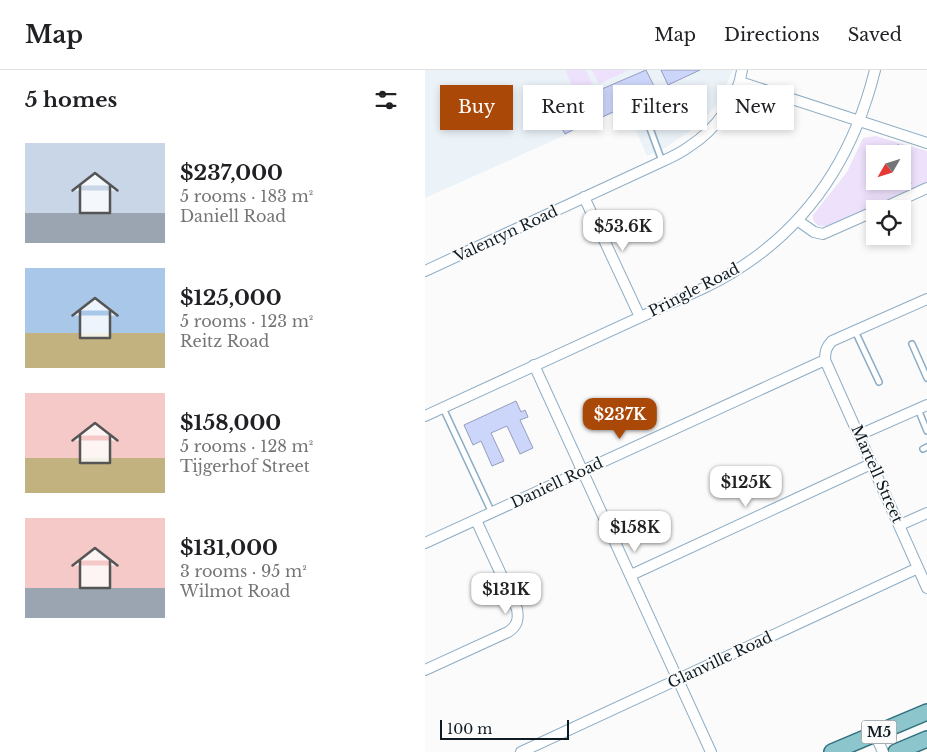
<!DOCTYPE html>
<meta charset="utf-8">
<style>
body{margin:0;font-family:"Libre Baskerville",serif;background:#f6f6f6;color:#202124;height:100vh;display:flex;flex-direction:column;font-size:19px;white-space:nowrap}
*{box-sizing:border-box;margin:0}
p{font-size:16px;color:#757577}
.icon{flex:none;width:28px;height:28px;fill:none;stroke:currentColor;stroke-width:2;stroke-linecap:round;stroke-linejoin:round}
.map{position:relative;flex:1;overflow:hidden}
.drawer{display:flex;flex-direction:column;background:#fff;width:425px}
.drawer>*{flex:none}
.banner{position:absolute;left:15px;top:15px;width:411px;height:45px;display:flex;gap:10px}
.needle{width:32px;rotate:231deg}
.buttons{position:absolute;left:441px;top:75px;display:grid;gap:10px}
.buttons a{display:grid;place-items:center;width:45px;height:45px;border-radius:0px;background:#fff;box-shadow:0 2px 8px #0003;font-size:25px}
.scale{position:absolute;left:15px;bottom:12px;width:129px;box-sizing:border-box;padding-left:5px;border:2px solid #0e1b23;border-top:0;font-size:14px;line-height:18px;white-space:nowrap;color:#0e1b23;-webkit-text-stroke:4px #fbfbfb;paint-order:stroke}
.price{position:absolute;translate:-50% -42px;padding:0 11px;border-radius:10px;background:#fff;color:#222;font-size:16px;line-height:32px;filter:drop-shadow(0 1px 2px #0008)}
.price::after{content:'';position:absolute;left:50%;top:30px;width:15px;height:11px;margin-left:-8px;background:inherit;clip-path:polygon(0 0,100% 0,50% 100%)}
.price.selected{background:#aa4807;color:#fff}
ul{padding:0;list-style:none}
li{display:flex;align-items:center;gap:15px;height:125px;padding:0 25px}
li span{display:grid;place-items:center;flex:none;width:140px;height:100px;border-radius:0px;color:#555}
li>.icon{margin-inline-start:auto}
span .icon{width:60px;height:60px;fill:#fffc;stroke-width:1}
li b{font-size:21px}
h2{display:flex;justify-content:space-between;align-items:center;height:60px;padding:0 25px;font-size:21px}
.chip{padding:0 18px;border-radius:0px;background:#fff;box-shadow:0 2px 8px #0003;font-size:18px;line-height:45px}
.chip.selected{background:#aa4807;color:#fff}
header{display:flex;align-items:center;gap:30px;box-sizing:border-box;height:70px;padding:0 25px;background:#fff;border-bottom:1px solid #e0e0e0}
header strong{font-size:24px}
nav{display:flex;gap:28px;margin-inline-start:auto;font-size:18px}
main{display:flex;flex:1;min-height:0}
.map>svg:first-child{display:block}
.built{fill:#ebf3f9}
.green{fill:#eee1fc;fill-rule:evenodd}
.building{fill:#ccd5fa;stroke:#949dbe}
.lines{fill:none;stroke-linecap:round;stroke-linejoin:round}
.service-casing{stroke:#8dadc5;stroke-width:8}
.minor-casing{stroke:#8dadc5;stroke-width:12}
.primary-casing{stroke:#2f707b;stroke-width:18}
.path{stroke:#93999d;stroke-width:1;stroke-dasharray:2.5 2.5;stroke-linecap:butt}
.service{stroke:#fff;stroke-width:5}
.minor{stroke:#fff;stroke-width:10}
.primary{stroke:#8dc5cd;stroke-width:15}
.labels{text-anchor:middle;stroke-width:4;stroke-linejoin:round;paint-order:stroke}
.shield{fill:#fbfbfb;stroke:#555e64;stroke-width:1}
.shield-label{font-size:14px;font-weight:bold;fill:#0e1b23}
.street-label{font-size:15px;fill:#0e1b23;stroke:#fbfbfb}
</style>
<header>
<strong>Map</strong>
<nav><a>Map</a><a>Directions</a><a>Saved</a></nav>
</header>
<main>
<section class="drawer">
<h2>5 homes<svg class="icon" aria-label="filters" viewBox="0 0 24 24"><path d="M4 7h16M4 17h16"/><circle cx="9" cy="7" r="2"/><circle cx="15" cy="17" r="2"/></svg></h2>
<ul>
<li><span style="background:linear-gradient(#c9d6e8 70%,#9aa5b1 0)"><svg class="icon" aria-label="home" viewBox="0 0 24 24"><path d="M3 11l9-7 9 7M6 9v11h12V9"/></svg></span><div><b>$237,000</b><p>5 rooms · 183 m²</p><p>Daniell Road</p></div></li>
<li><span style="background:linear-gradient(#a9c7e8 65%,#c2b280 0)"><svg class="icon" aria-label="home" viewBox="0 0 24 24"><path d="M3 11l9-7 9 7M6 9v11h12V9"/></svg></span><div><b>$125,000</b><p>5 rooms · 123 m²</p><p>Reitz Road</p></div></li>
<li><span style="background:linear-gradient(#f6c9c9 65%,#c2b280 0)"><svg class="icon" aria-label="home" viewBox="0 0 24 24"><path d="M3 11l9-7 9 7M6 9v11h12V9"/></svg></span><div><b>$158,000</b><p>5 rooms · 128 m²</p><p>Tijgerhof Street</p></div></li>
<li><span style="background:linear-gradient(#f6c9c9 70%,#9aa5b1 0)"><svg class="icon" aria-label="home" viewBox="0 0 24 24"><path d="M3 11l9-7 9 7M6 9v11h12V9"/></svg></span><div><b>$131,000</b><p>3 rooms · 95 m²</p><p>Wilmot Road</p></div></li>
</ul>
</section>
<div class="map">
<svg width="502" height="682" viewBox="0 0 502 682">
<rect width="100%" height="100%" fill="#fbfbfb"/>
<path class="built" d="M0,0H308L293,33L275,54L240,78L222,86L201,38L0,128Z"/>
<path class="green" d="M140,0H161L169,17L151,25Z
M167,0H204L174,14Z
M270,14L281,35L238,55L228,34Z
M451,66L502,81V112L402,156H393L388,150V145L422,102L438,68ZM450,84H478V111H450Z"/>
<path class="building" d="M221,0L231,20L218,26L213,22L209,25L218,51L210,55L201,36L175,48L163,25Z
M236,0H275L243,15Z
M156,47L159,54L140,64L135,55L142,51L143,53Z
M91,331L96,342L100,340L103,347L95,350L108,378L95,384L82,356L66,363L79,391L67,396L56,371L48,375L39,355Z"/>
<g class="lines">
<defs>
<path id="service" d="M213,26L237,91
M430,261L454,312
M487,274L502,308
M18,338L67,443
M493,339L502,361
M498,379L502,377"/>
<path id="minor" d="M315,12L502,73
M159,127L215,247
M456,139L502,118
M372,150L389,162L398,164L450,141
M0,201L238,91C247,87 257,82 265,76C290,60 313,30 317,0
M502,229L407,271C401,277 400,282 400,290L502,518
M109,295L286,682
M0,346L283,216C373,171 426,97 450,0
M434,365L502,335
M475,455L502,443
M0,473L400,290
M206,505L446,394
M0,600L83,562C92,556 94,550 92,539L51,450
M450,664L458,682
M96,682L493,498"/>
<path id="primary" d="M407,682L502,642
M471,682L502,669"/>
</defs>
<use href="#service" class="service-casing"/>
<use href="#minor" class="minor-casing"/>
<use href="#primary" class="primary-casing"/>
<path class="path" d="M473,74L476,84
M478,88L486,114"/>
<use href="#service" class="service"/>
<use href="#minor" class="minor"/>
<use href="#primary" class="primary"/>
</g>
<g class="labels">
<rect class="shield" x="436.5" y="650.5" width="35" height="23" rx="4"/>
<g class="shield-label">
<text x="454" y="667">M5</text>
</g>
<g class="street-label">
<text transform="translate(81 164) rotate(-25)" y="5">Valentyn Road</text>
<text transform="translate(269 220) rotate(-27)" y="5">Pringle Road</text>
<text transform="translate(452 404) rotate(66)" y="5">Martell Street</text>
<text transform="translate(132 413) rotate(-25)" y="5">Daniell Road</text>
<text transform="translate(295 590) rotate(-25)" y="5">Glanville Road</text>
</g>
</g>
</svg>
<div class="buttons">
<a><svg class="needle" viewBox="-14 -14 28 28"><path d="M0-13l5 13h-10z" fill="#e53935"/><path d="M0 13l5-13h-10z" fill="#757577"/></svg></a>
<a><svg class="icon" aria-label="locate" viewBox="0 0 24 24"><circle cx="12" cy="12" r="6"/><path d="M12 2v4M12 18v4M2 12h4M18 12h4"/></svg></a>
</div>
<div class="scale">100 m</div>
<b class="price" style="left:198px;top:182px">$53.6K</b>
<b class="price selected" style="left:195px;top:370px">$237K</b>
<b class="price" style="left:321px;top:438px">$125K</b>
<b class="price" style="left:210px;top:483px">$158K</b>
<b class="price" style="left:81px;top:545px">$131K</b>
<div class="banner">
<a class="chip selected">Buy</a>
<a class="chip">Rent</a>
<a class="chip">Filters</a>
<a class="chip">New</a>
</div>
</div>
</main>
